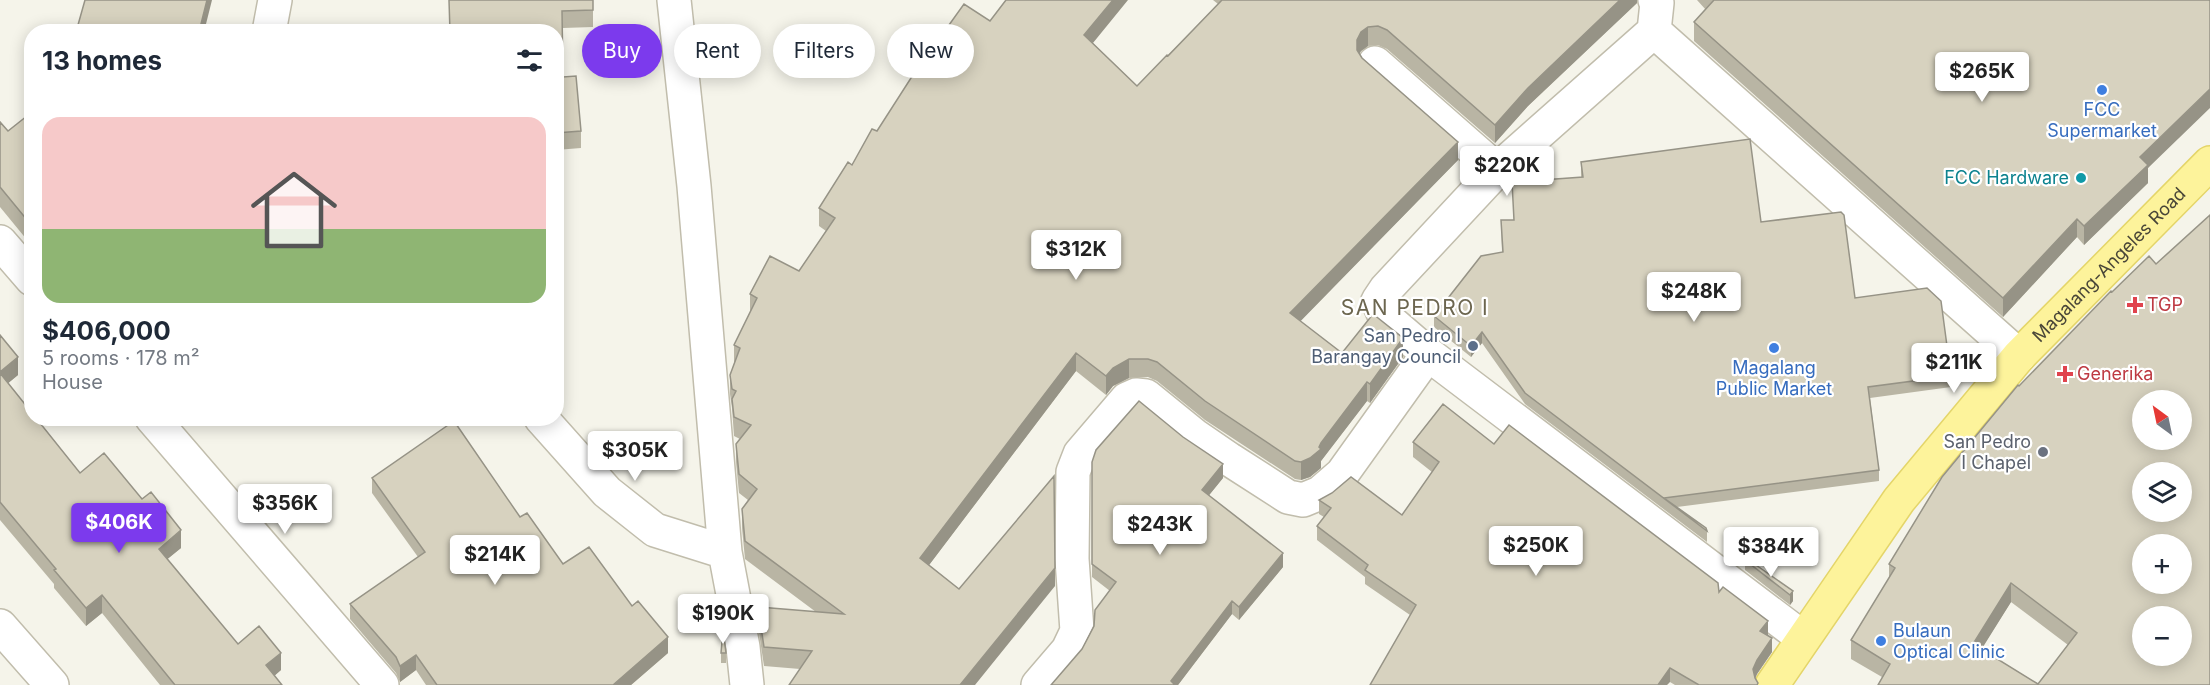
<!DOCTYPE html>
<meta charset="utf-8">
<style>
body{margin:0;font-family:Inter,sans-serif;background:#f2f2f3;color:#1f2937;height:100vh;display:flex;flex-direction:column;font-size:22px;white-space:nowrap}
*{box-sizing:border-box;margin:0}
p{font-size:20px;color:#747a83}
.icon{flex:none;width:33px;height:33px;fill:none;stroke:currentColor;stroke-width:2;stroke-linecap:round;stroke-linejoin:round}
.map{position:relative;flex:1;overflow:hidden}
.panel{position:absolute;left:24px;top:24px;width:540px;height:402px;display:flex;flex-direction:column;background:#fff;border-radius:24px;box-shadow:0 3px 15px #0003}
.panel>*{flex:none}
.hud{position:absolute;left:582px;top:24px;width:570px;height:54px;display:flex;gap:12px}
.needle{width:39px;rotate:327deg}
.fabs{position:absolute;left:2132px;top:390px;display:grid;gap:12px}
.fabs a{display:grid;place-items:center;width:60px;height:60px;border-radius:50%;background:#fff;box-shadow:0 3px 15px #0003;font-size:30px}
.price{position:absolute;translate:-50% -51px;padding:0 14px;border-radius:6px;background:#fff;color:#222;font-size:20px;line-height:39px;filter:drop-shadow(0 2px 3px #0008)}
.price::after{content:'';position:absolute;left:50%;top:36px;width:18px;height:14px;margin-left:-9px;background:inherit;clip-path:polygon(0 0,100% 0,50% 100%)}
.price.current{background:#7c3aed;color:#fff}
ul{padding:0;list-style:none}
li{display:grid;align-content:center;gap:12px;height:318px;padding:0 18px}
li span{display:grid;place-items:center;height:186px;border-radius:18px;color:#555}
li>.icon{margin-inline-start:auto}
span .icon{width:108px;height:108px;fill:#fffc;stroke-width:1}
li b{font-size:26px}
h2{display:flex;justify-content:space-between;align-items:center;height:72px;padding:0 18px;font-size:26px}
.tag{padding:0 21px;border-radius:27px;background:#fff;box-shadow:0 3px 15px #0003;font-size:21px;line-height:54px}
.tag.current{background:#7c3aed;color:#fff}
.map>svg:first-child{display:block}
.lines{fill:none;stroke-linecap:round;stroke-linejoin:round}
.minor-casing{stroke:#c1bdac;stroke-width:36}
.major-casing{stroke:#e4d569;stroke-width:36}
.minor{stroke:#fff;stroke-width:33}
.major{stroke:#fdf39b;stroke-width:33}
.wall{fill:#b9b5a4;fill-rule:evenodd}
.shaded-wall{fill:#969386}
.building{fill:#d7d2bf;stroke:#969386;stroke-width:1.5;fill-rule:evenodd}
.shop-dot{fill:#3f7fe0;stroke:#fff;stroke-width:2}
.culture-dot{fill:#0f9aa8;stroke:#fff;stroke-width:2}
.health-dot{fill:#e0444e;stroke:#fff;stroke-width:2}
.service-dot{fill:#5c6f8a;stroke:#fff;stroke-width:2}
.worship-dot{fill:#6b7280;stroke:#fff;stroke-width:2}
.labels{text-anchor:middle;stroke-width:4.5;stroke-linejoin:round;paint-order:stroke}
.shop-label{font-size:18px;fill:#366cbe;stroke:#fff}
.culture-label{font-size:18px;fill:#0d838f;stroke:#fff;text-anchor:end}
.street-label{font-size:18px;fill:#494638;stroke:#fff}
.health-label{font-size:18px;fill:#be3a42;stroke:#fff;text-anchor:start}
.service-label{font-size:18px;fill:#4e5e75;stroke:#fff;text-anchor:end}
.worship-label{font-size:18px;fill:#5b616d;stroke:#fff;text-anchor:end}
.quarter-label{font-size:21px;letter-spacing:1.5px;fill:#6c664f;stroke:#fff}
</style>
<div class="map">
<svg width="2210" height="685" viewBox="0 0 2210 685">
<rect width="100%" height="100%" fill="#f5f4ea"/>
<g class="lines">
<defs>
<path id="minor" d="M674,0L694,186L725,552L743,647L747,685
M1654,31L1657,3L1655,0
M269,32L275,0
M1375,63L1497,170
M0,242L32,279
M152,418L382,685
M541,418L607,492L655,530L725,552
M0,626L52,685
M1803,638L1428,354L1385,317L1378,301L1386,289L1497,170L1654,31L2019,356
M1038,685L1068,650L1077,631L1072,559L1073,472L1080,454L1127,399L1136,395L1146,396L1194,435L1229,459L1288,497L1303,500L1320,493L1342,474L1428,354"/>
<g id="major">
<path id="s1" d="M1772,685L1899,500L2019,356L2210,163"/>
</g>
</defs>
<use href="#minor" class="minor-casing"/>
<use href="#major" class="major-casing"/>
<use href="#minor" class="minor"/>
<use href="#major" class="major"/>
</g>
<path class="wall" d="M449,0H593V27L563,28V77L581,131V148L556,150V32Z
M1213,0H1637V3L1528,106L1495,143L1387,49L1378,45L1368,46L1361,51L1359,53L1362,58L1458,160L1300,321L1342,353L1403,357L1370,403L1367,401L1321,461V468L1310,477L1301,480L1295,479L1205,420L1157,381L1148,377L1129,378L1113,386L1106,395L1076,371L929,565L959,589L1055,586L800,669L764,666L758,626V607L816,612L745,559L742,528V509L748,500L739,493L736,462V444L740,439L734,436L732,408L730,394V375L734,364V345L750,313V294L799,271L826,231L819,226V208L877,131L990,21L1093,43L1137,86L1218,4Z
M1697,0H2209L2148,168V183L2084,245L2077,237L2003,317L1694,41V22L1706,10Z
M32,112V246L0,207V122L8,131Z
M1581,162L1761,222L1951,376V387L1870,398L1879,470V481L1677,507L1707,531V542L1525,404L1482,343L1471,357L1434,327V316L1502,252L1501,220H1514L1512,182L1581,178Z
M2112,292L2210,685H1878L1882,677L1851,659V640L1889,579V564L2019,386ZM2011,602L2068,645L2038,684L1981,649Z
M0,335L18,375L8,383L80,473L181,548L167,559L238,644L281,670L274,676L282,685H160L102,613L86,626L54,588V584L0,520Z
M1413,442L1494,444L1719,592L1768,635L1772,652L1757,674L1755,679L1758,685H1675L1670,682L1410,615L1365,584V577L1317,540V526L1324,517L1319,514V500L1402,515L1432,472L1413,457Z
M1092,462L1223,478L1209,495L1283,567L1239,620L1232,614L1178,685H1051L1082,649L1110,591L1092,577Z
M372,478L520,517L563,564L668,653L631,685H426L416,670L400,682L396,673L350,619V604L418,557L372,493Z
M1745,560L1793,591V601L1790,605L1745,570Z
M721,653H726V663H721Z"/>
<path class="shaded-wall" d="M207,0H212L204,32H199Z
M1113,0H1128L1084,54V35Z
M1620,0H1637V3L1528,106L1495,143V125L1528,88Z
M1368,27V46L1361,51L1357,59V40L1361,32Z
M2210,89V108L2148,168V183L2084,245V226L2140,157Z
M1458,142V160L1290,332V313Z
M2077,219V237L2003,317V298Z
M1482,332V343L1471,357V346Z
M1403,338V357L1370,403V384Z
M1076,353V371L920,577V558Z
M18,357V375L0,390V372Z
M1129,359V378L1113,386L1106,395V376L1113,368Z
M1367,382V401L1321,461V468L1310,477L1301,480V462L1319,447L1321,443Z
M296,418H302L296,423Z
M1223,464V478L1202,504V490Z
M181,530V548L159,566V549Z
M1283,553V567L1239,620V607Z
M1055,568V586L975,685H960Z
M2011,583V602L1973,663V644Z
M1793,591V601L1790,605V595Z
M102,595V613L86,626V608Z
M1232,601V614L1178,685H1171V681Z
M1768,621V635L1760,645V631Z
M668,637V653L631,685H613Z
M1772,638V652L1757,674L1753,683V669L1757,660Z
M281,653V670L266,683V665Z
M416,655V670L400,682V666Z
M1670,668V682L1667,685H1658Z"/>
<path class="building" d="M85,0H207L199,32H76Z
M449,0H593V10L562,11L563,77L576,76L581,131L556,133V32H450Z
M1006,0H1113L1084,35L1137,86L1167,55L1168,56L1222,0H1620L1528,88L1495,125L1387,30L1378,26L1368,27L1361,32L1357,40V50L1362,58L1458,142L1290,313L1342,353L1373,314L1403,338L1370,384L1367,382L1321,443L1319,447L1321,449L1310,458L1301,462L1295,461L1205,401L1157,362L1148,359H1129L1113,368L1106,376L1076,353L920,558L959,589L1054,476L1055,568L960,685H789L812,651L764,647L758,607L844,614L745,541L742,509L757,489L739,474L736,444L751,425L734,417L732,399L736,391L732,389L730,375L740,348L734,345L757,298L750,294L770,256L799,271L835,218L819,208L848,162L852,165L872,129L877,131L911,78L964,4L990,21Z
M1714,0H2209L2210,1V89L2140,157L2148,165L2084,226L2077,219L2003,298L1694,22Z
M32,112V226L0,187V122L8,131Z
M1750,139L1761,222L1841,212L1844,215L1855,298L1927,288L1941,301L1951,376L1868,387L1879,470L1664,498L1706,528L1707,531L1525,393L1482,332L1471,346L1434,316L1481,256L1503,252L1501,220H1514L1512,182L1583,177L1581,162Z
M2210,215V685H1878L1890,664L1851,640L1895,568L1889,564L1942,477L2018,385L2019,386L2111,291L2112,292L2149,256L2156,264ZM2142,400H2181V440H2142ZM2142,472H2181V512H2142ZM2142,544H2181V584H2142ZM2011,583L2077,633L2038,684L1973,644ZM2142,616H2181V656H2142Z
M0,335L18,357L0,372Z
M0,373L32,413V418H36L80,473L104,453L142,499L151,492L181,530L159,549L238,644L259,626L281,653L266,665L282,685H175L102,595L86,608L54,570L56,569L0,502Z
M1139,401L1183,437L1223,464L1202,490L1283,553L1239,607L1232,601L1171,681L1175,685H1051L1082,649L1094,626L1095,610L1116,582L1092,564V462L1096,450Z
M1443,404L1494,444L1509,425L1718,583L1719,592L1723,587L1768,621L1760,631L1772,638L1757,660L1753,669L1755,678L1758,683L1757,685H1699L1670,668L1658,685H1370L1416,605L1365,570L1368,565L1317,526L1331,508L1319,500L1332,493L1351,477L1402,515L1439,462L1413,442Z
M454,421L520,517L527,513L563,564L589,547L632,606L638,601L668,637L613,685H437L416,655L400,666L396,657L350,604L425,552L372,478Z
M1746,558L1793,591L1790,595L1745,560Z
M723,630L726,653H721Z"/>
<g class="shop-dot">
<circle cx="2102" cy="90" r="6"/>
<circle cx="1774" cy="348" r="6"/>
<circle cx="1881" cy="641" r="6"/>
</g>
<circle class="culture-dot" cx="2081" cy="178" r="6"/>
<g class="health-dot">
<path d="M2132 296h6v6h6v6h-6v6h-6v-6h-6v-6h6z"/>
<path d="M2062 365h6v6h6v6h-6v6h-6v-6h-6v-6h6z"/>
</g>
<circle class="service-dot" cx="1473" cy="346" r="6"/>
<circle class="worship-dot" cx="2043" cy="452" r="6"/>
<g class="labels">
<g class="shop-label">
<text x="2102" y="116">FCC<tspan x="2102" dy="21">Supermarket</tspan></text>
<text x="1774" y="374">Magalang<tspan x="1774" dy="21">Public Market</tspan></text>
<text x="1893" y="637" text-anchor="start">Bulaun<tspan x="1893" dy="21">Optical Clinic</tspan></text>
</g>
<g class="culture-label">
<text x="2069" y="184">FCC Hardware</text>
</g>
<g class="street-label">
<text dy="6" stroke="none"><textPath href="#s1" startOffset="540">Magalang-Angeles Road</textPath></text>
</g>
<g class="health-label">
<text x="2147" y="311">TGP</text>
<text x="2077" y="380">Generika</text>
</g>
<g class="service-label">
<text x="1461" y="342">San Pedro Ⅰ<tspan x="1461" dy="21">Barangay Council</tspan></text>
</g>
<g class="worship-label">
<text x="2031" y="448">San Pedro<tspan x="2031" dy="21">I Chapel</tspan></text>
</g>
<g class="quarter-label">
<text x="1415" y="315">SAN PEDRO I</text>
</g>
</g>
</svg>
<div class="fabs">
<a><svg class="needle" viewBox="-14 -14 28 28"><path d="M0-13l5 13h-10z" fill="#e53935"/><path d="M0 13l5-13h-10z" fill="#747a83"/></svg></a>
<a><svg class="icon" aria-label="layers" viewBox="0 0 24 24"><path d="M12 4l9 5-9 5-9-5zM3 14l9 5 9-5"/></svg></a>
<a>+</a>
<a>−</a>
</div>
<b class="price" style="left:1982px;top:103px">$265K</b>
<b class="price" style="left:1507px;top:197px">$220K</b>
<b class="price" style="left:1076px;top:281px">$312K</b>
<b class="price" style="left:1694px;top:323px">$248K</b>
<b class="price" style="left:1954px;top:394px">$211K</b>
<b class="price" style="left:635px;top:482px">$305K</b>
<b class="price" style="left:285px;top:535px">$356K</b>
<b class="price current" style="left:119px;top:554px">$406K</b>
<b class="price" style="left:1160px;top:556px">$243K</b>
<b class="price" style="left:1536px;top:577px">$250K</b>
<b class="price" style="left:1771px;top:578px">$384K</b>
<b class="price" style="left:495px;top:586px">$214K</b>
<b class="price" style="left:723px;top:645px">$190K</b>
<div class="hud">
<a class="tag current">Buy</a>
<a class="tag">Rent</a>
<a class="tag">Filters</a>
<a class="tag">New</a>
</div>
<section class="panel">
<h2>13 homes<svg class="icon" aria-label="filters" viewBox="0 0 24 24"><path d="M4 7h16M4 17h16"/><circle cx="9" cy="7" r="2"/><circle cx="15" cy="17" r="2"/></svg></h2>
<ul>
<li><span style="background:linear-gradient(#f6c9c9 60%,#8fb573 0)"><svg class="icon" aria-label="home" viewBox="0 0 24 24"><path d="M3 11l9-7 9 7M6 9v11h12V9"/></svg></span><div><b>$406,000</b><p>5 rooms · 178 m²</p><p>House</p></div></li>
</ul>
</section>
</div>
